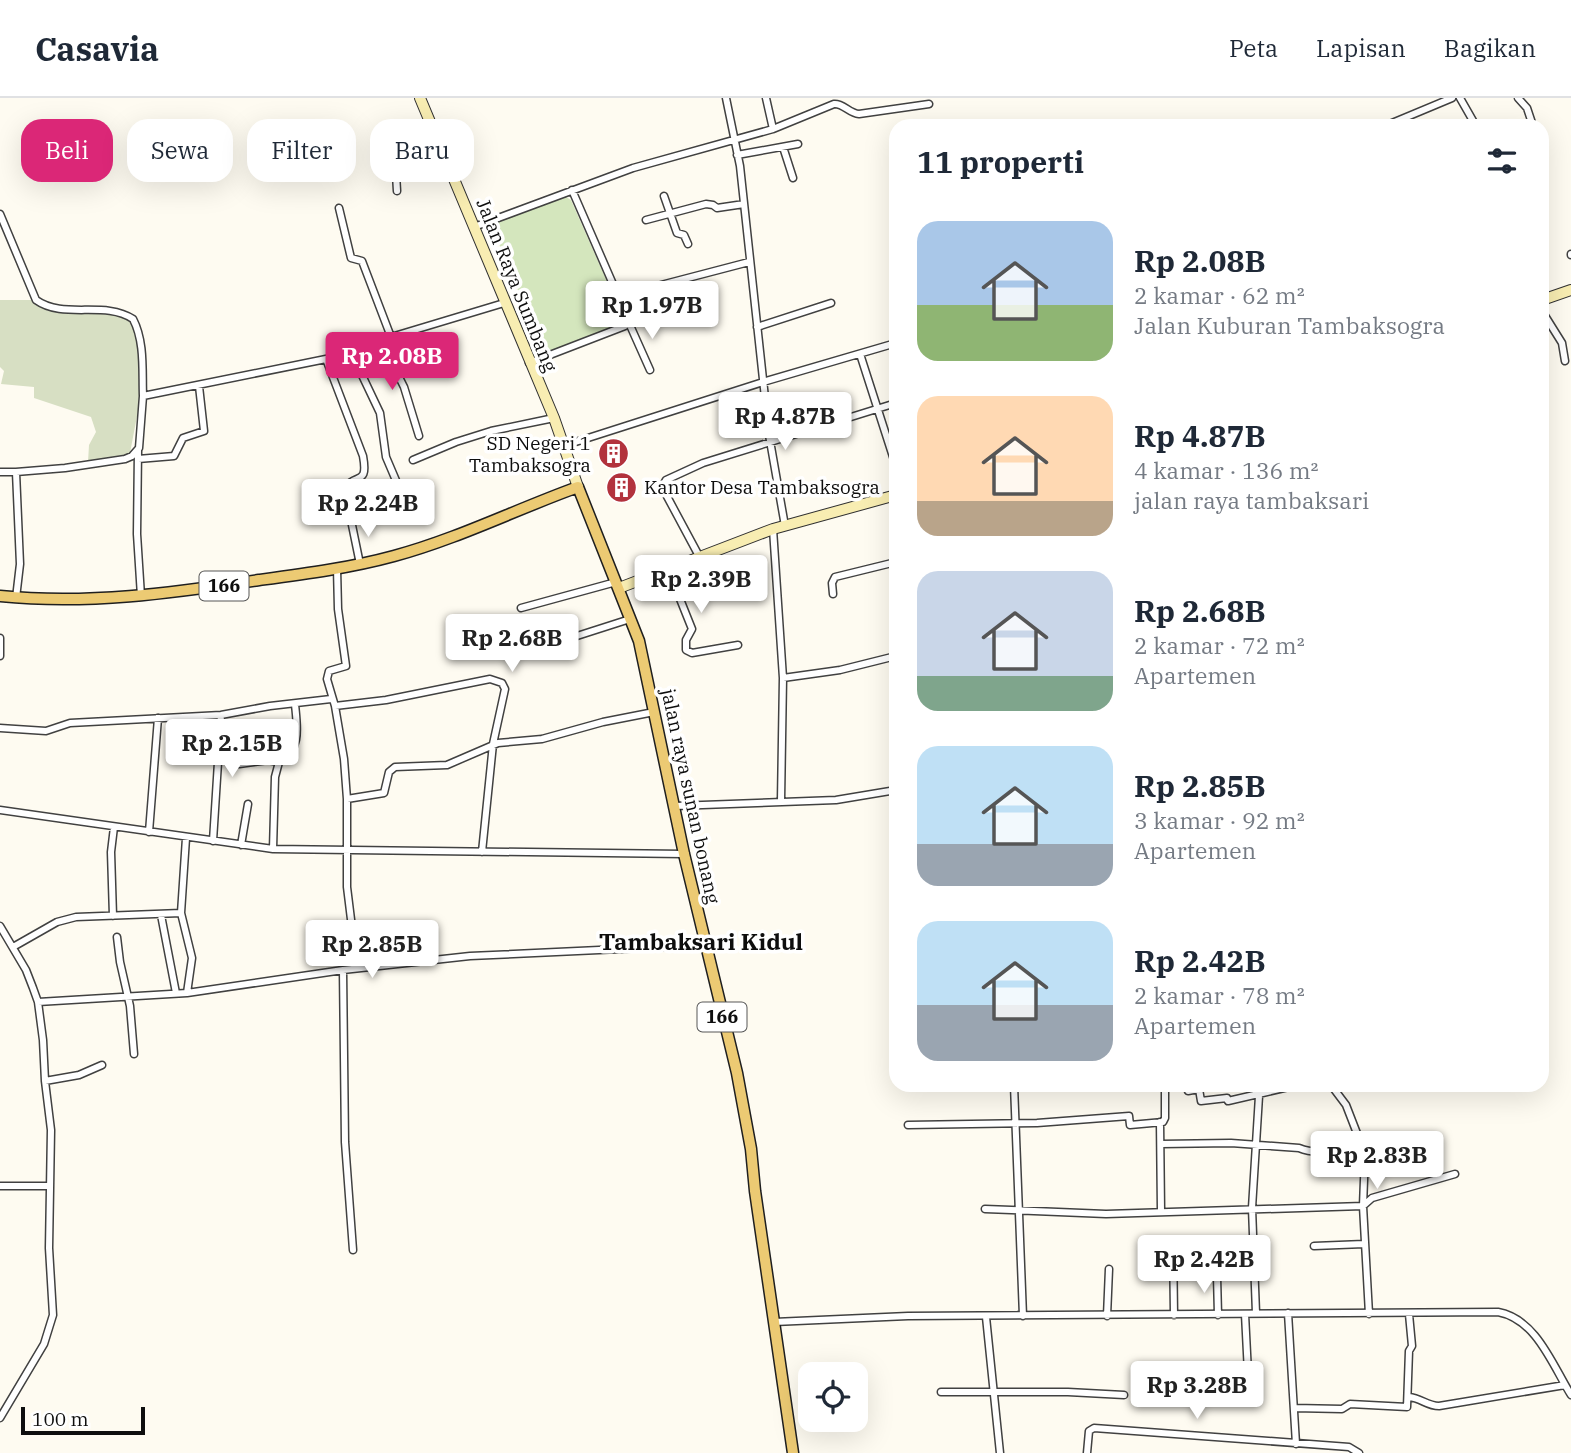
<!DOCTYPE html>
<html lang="id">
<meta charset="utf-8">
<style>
body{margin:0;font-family:"IBM Plex Serif",serif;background:#f6f6f7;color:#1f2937;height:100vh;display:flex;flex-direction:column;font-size:26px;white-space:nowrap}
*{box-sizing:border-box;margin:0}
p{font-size:23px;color:#747a83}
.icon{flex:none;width:38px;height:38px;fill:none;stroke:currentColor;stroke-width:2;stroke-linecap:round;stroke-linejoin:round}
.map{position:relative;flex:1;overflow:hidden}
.panel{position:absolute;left:889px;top:21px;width:660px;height:973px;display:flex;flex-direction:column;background:#fff;border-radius:21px;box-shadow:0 7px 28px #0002}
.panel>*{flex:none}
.hud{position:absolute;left:21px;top:21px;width:665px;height:63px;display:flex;gap:14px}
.buttons{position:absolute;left:798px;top:1264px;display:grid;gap:14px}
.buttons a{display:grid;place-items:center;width:70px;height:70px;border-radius:14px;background:#fff;box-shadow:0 7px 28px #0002;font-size:35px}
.scale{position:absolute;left:21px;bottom:18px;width:124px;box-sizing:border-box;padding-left:7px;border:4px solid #0e0e0e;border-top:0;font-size:19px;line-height:24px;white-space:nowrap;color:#0e0e0e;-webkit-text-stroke:5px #fff;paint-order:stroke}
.price{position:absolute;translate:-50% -60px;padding:0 16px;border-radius:7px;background:#fff;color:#222;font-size:23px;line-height:46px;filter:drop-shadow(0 2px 4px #0008)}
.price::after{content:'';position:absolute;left:50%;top:42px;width:21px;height:16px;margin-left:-10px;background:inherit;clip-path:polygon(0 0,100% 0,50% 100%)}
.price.selected{background:#db2777;color:#fff}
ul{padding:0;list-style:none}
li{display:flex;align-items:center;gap:21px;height:175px;padding:0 28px}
li span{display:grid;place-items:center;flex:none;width:196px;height:140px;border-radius:21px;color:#555}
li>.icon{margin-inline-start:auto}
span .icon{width:84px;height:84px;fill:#fffc;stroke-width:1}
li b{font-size:30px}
h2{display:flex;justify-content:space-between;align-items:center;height:84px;padding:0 28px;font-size:30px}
.tag{padding:0 24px;border-radius:21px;background:#fff;box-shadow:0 7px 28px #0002;font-size:24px;line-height:63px}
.tag.selected{background:#db2777;color:#fff}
header{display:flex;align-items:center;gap:42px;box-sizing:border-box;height:98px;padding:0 35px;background:#fff;border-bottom:2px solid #e0e1e3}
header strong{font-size:33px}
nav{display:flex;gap:38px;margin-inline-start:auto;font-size:24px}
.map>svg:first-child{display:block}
.green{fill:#d4e6bd}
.cemetery{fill:#d7dfc3}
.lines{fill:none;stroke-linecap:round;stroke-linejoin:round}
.street-casing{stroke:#414141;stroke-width:9}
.secondary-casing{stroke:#303030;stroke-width:12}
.primary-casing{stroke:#1f1f1f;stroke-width:13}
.street{stroke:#fff;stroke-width:6}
.secondary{stroke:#f8edb2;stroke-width:10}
.primary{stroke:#ecca73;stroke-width:10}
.labels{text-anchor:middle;stroke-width:7;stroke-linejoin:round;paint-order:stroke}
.shield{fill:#fff;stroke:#565656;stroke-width:2}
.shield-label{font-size:18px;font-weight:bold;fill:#0e0e0e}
.street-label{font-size:19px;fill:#0e0e0e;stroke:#fff}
.poi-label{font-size:19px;fill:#0e0e0e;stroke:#fff;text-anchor:end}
.quarter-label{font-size:23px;font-weight:bold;fill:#0e0e0e;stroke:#fff}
</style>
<header>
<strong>Casavia</strong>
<nav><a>Peta</a><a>Lapisan</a><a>Bagikan</a></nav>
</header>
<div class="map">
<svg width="1571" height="1355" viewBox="0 0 1571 1355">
<rect width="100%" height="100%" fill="#fefbf1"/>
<path class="green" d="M566,99L571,102L624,222L620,228L544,256L491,126Z"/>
<path class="cemetery" d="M0,202H31L48,213L118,217L132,223L136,231L141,297L130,355L124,359L88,364L89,347L96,334L91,319L34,300V289L1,286L4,273L0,269Z"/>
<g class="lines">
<defs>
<path id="street" d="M726,0L740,68L769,337L785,428
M766,0L773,31
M1460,0L1476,28
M1518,0L1527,10L1533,28
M1385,28L1452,0
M783,49L793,80
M737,57L798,46
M397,93L396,76L446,66
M664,98L677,135L684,137L688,146
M339,110L351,160L362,163L391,239
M0,116L36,202C64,222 104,202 133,221C145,244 142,273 143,298
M646,122L706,106L713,107L717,110L744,106
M474,129L633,70L773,31L834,6C843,5 849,15 859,16L929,6
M1571,156V157
M619,198L749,164
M1542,213L1562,245L1565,263
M629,225L650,272
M757,229L831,205
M381,243L404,289L419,338
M351,254L380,315L386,359L409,413
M860,256L896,368
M326,261L363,358C369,391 353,372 345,393L360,466
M529,265L625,228L629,223L572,92
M563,348L763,284L896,245
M138,352L137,436L141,498
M138,361L174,358L183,340L204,333L199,288
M413,362L456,344L491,333L554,320
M0,374H16
M773,431L783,580L781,703
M699,458L662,389L666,382L703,365L896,305
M337,470L338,511L346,568L329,573L327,581L335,608L344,661L347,701V789L357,870
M668,471L692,531L686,542V552L692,555L738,547
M833,496L832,485L835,479L896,464
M16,500L20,466L16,374L65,370L125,361L132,358L139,350L143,298L326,261L391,239L504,205
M521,510L616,484
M0,540V558
M552,546L630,521
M783,580L840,572L896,558
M335,608L386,602L490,581L502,585L505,591L493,646L482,754
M0,630L46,633L70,625L221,617L270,608L331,601
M239,666L268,662L279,664
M347,701L384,695L389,674L395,669L447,667L498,645L542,641L603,624L654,614
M675,708L836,702L896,692
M0,712L273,751L684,756
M149,734L158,620
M186,740L181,815L192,860L187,895
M213,743L221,617
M241,747L248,706
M273,751L275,679L279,664C302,653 297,628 295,606
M161,817L176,895
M113,818L111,754L114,729
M0,828L26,872L33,890L38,904L43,942L45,983L51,1032L49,1150L53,1217L44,1246L0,1320
M117,839L120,864L130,908L134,956
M13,849L57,824L76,819L181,815
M343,872L345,1044L353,1152
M38,904L187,895L343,872L470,858L706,847
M45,983L79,977L102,967
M1014,987L1023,1218
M1331,987L1346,1007L1365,1056L1363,1108L1369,1216
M1160,1024L1161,1113
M908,1027L1037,1025L1129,1018L1130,1027L1163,1024L1165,1020V989L1187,988L1188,993L1199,991L1201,1003L1227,1000L1228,1003L1297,987
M1161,1046L1231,1045L1299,1050C1321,1059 1340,1049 1363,1046
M0,1088H50
M985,1111L1106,1116L1363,1108L1372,1100L1455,1076
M1173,1143L1174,1217
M1314,1148L1364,1146
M1217,1178L1218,1217
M1256,1215L1252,1110L1259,998
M1288,1215L1296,1346
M1245,1216L1248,1275
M1107,1218L1109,1171
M986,1219L1000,1355
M774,1224L908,1218L1498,1214C1536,1221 1552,1266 1571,1297
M941,1294H1068L1124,1297
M1409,1299C1421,1300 1427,1308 1439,1308L1565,1287
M1294,1310L1342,1311L1350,1306L1407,1309L1409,1253L1412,1248L1409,1216
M1087,1355L1089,1333L1094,1330L1349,1349L1359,1355"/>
<path id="secondary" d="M420,0L554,320L578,389
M1542,202L1571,192
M619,490L773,431L896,397"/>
<path id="primary" d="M0,498C87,507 172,495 259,482C304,476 350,470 394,458C457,441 517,411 578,389L639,543L684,756L737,975L751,1051L755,1093L793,1355"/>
</defs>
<use href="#street" class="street-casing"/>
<use href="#secondary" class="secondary-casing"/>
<use href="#primary" class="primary-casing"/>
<use href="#street" class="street"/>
<use href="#secondary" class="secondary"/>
<use href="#primary" class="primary"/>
</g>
<defs>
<symbol id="building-disc" viewBox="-11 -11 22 22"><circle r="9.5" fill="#b2323d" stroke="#fff"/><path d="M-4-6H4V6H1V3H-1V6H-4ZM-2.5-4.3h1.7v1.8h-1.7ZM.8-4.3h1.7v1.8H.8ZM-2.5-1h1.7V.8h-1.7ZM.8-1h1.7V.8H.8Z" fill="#fff"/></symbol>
</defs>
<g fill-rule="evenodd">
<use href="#building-disc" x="596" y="338" width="35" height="35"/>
<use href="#building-disc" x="604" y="372" width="35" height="35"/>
</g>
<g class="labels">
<g class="shield">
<rect x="199.5" y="473.5" width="49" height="29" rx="5"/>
<rect x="697.5" y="904.5" width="49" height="29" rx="5"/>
</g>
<g class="shield-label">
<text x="224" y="494">166</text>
<text x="722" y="925">166</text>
</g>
<g class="street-label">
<text transform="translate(517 187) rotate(68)" y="7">Jalan Raya Sumbang</text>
<text transform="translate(691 698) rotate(78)" y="7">jalan raya sunan bonang</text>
</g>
<g class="poi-label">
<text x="591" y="352">SD Negeri 1<tspan x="591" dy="22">Tambaksogra</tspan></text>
<text x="644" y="396" text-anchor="start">Kantor Desa Tambaksogra</text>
</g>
<g class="quarter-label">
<text x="701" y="852">Tambaksari Kidul</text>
</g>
</g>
</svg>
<div class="buttons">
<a><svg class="icon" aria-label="locate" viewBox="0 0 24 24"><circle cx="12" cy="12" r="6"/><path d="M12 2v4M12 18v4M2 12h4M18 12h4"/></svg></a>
</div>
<div class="scale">100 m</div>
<b class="price" style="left:652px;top:243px">Rp 1.97B</b>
<b class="price selected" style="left:392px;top:294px">Rp 2.08B</b>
<b class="price" style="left:785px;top:354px">Rp 4.87B</b>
<b class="price" style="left:368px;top:441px">Rp 2.24B</b>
<b class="price" style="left:701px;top:517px">Rp 2.39B</b>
<b class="price" style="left:512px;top:576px">Rp 2.68B</b>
<b class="price" style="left:232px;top:681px">Rp 2.15B</b>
<b class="price" style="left:372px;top:882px">Rp 2.85B</b>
<b class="price" style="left:1377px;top:1093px">Rp 2.83B</b>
<b class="price" style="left:1204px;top:1197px">Rp 2.42B</b>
<b class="price" style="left:1197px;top:1323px">Rp 3.28B</b>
<div class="hud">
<a class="tag selected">Beli</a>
<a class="tag">Sewa</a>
<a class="tag">Filter</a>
<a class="tag">Baru</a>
</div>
<section class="panel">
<h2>11 properti<svg class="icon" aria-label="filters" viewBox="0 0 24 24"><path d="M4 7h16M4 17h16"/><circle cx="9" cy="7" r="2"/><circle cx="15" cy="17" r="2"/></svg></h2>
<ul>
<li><span style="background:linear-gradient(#a9c7e8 60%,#8fb573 0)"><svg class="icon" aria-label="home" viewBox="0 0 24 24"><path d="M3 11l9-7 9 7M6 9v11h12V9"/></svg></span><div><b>Rp 2.08B</b><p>2 kamar · 62 m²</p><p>Jalan Kuburan Tambaksogra</p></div></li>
<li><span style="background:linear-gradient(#ffd9b3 75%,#b9a48a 0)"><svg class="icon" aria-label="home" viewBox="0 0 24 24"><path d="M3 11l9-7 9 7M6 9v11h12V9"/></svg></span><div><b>Rp 4.87B</b><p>4 kamar · 136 m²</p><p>jalan raya tambaksari</p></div></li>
<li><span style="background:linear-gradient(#c9d6e8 75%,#7fa58c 0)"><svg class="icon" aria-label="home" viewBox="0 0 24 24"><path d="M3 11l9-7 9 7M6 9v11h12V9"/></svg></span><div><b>Rp 2.68B</b><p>2 kamar · 72 m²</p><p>Apartemen</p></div></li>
<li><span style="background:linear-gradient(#bfe0f5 70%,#9aa5b1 0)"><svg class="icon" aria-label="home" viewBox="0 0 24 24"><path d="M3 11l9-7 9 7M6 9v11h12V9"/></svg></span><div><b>Rp 2.85B</b><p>3 kamar · 92 m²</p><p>Apartemen</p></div></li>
<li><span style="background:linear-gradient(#bfe0f5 60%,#9aa5b1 0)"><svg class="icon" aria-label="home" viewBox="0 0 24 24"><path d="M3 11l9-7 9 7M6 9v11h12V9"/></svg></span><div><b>Rp 2.42B</b><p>2 kamar · 78 m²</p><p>Apartemen</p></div></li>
</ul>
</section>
</div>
